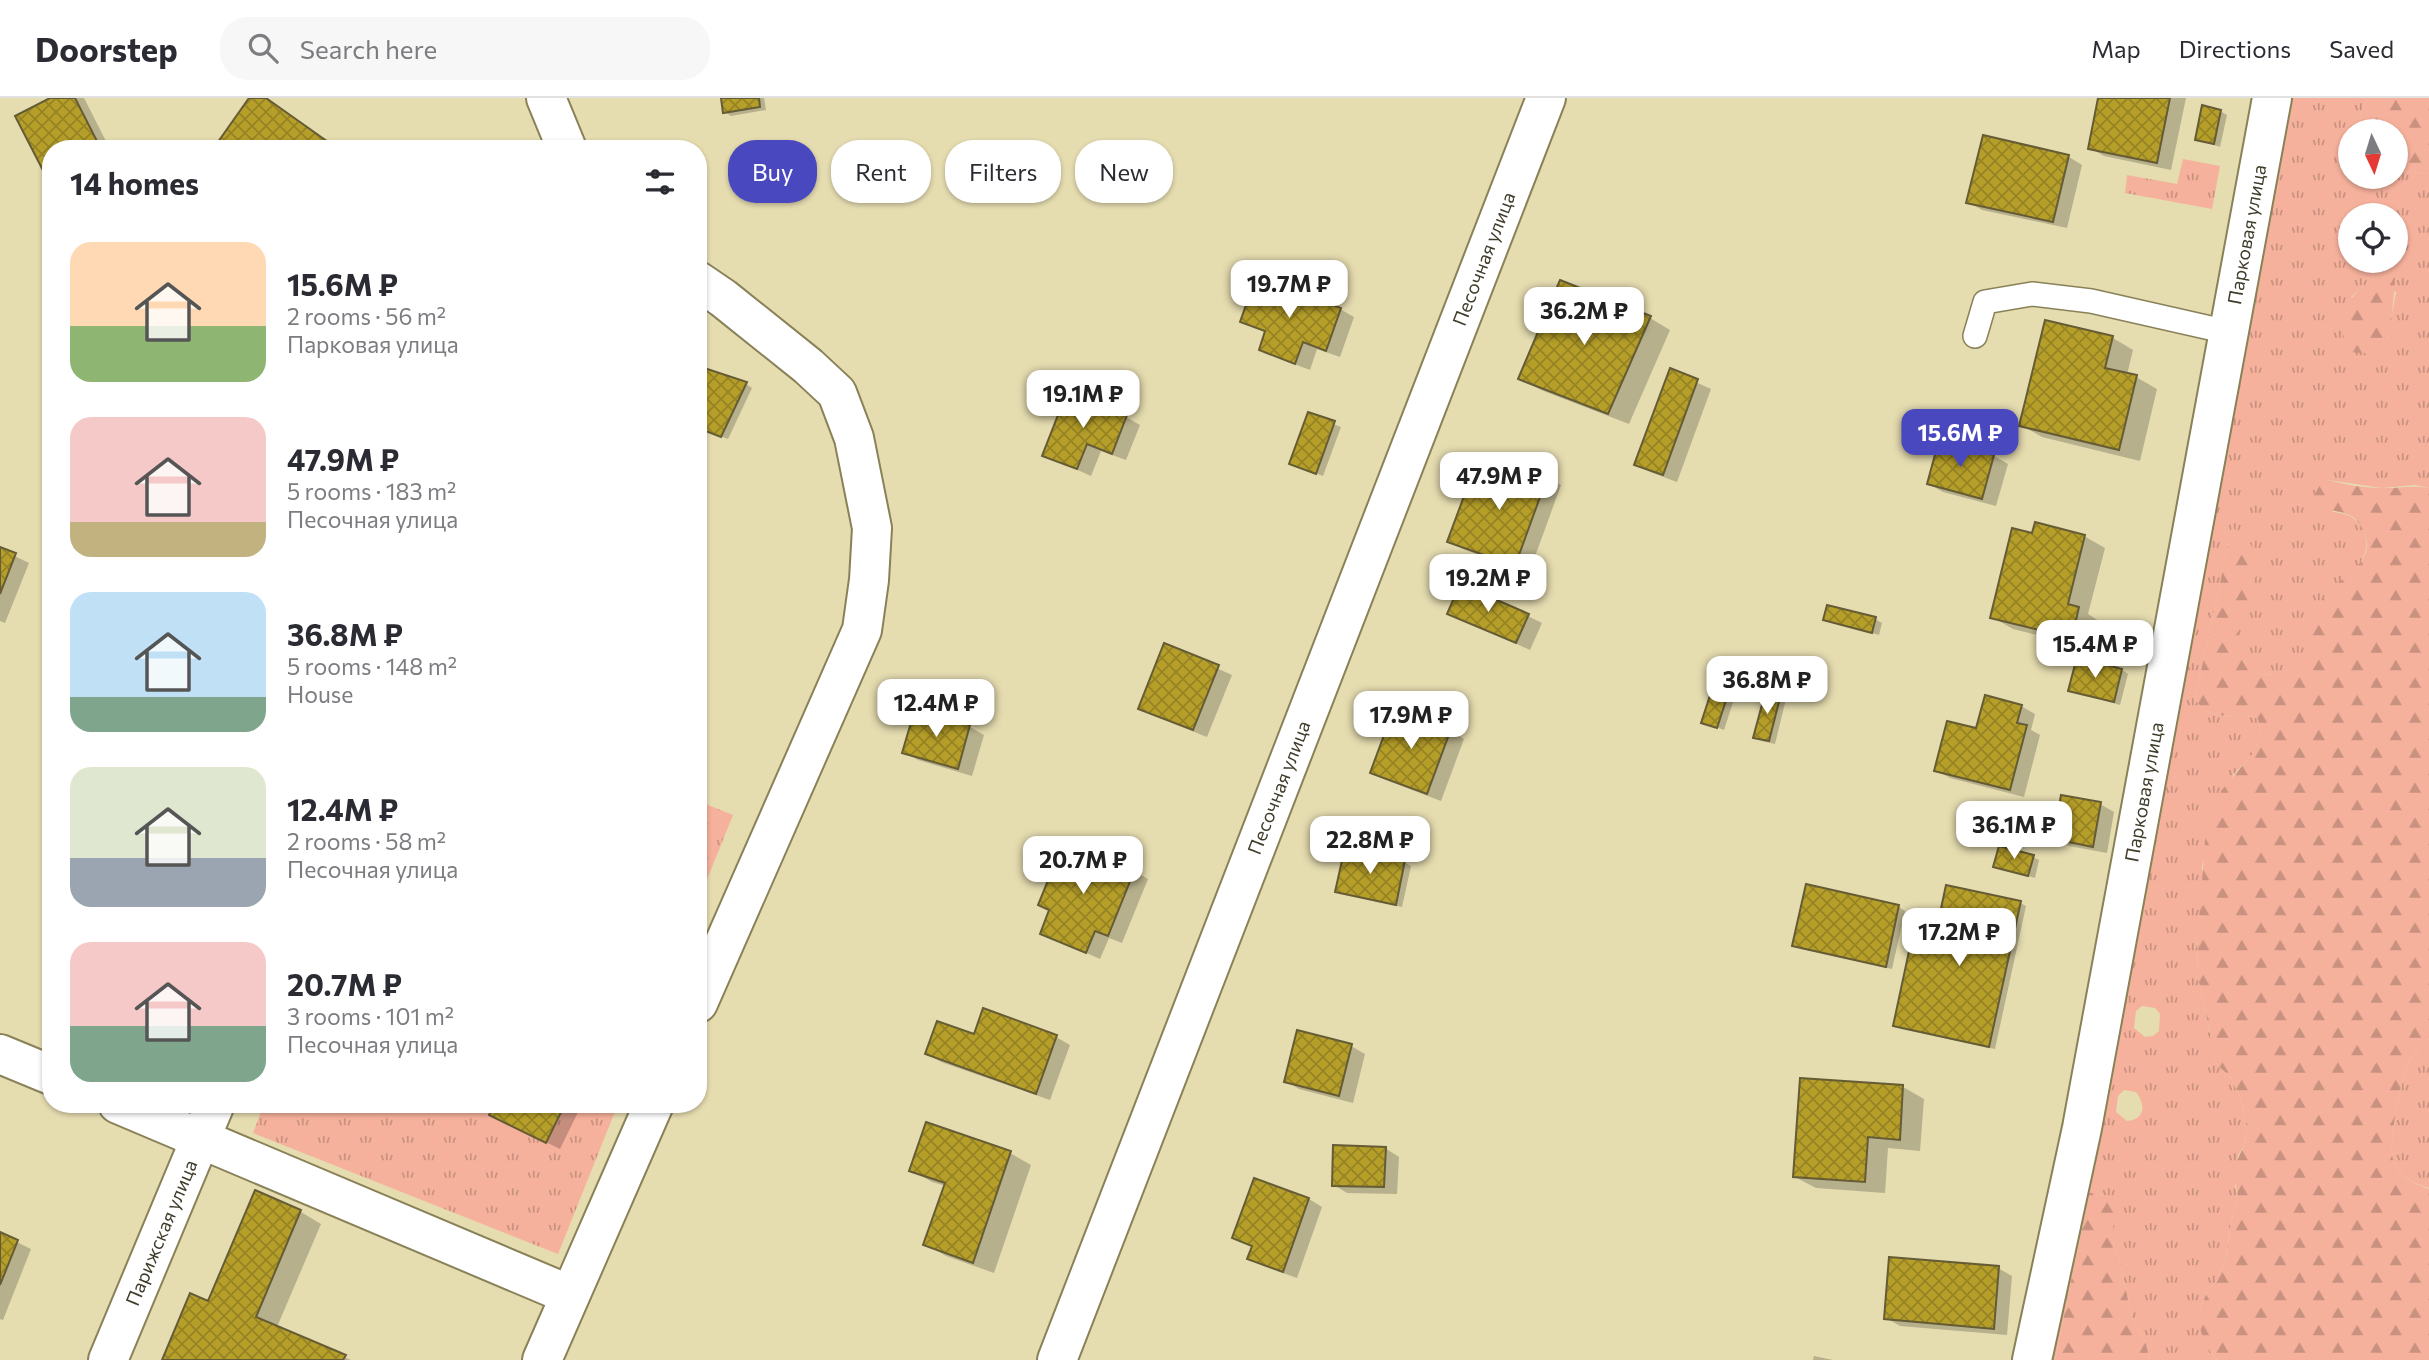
<!DOCTYPE html>
<meta charset="utf-8">
<style>
body{margin:0;font-family:Commissioner,sans-serif;background:#f7f7f7;color:#2b2b33;height:100vh;display:flex;flex-direction:column;font-size:26px;white-space:nowrap}
*{box-sizing:border-box;margin:0}
p{font-size:23px;color:#7c7c81}
.icon{flex:none;width:38px;height:38px;fill:none;stroke:currentColor;stroke-width:2;stroke-linecap:round;stroke-linejoin:round}
.map{position:relative;flex:1;overflow:hidden}
.details{position:absolute;left:42px;top:42px;width:665px;height:973px;display:flex;flex-direction:column;background:#fff;border-radius:28px;box-shadow:0 2px 5px #0004}
.details>*{flex:none}
.guide{position:absolute;left:728px;top:42px;width:665px;height:63px;display:flex;gap:14px}
.needle{width:46px;rotate:176deg}
.controls{position:absolute;left:2338px;top:21px;display:grid;gap:14px}
.controls a{display:grid;place-items:center;width:70px;height:70px;border-radius:50%;background:#fff;box-shadow:0 2px 5px #0004;font-size:35px}
.price{position:absolute;translate:-50% -60px;padding:0 16px;border-radius:14px;background:#fff;color:#222;font-size:23px;line-height:46px;filter:drop-shadow(0 2px 4px #0008)}
.price::after{content:'';position:absolute;left:50%;top:42px;width:21px;height:16px;margin-left:-10px;background:inherit;clip-path:polygon(0 0,100% 0,50% 100%)}
.price.on{background:#4948be;color:#fff}
ul{padding:0;list-style:none}
li{display:flex;align-items:center;gap:21px;height:175px;padding:0 28px}
li span{display:grid;place-items:center;flex:none;width:196px;height:140px;border-radius:21px;color:#555}
li>.icon{margin-inline-start:auto}
span .icon{width:84px;height:84px;fill:#fffc;stroke-width:1}
li b{font-size:30px}
h2{display:flex;justify-content:space-between;align-items:center;height:84px;padding:0 28px;font-size:30px}
.tag{padding:0 24px;border-radius:28px;background:#fff;box-shadow:0 2px 5px #0004;font-size:24px;line-height:63px}
.tag.on{background:#4948be;color:#fff}
header{display:flex;align-items:center;gap:42px;box-sizing:border-box;height:98px;padding:0 35px;background:#fff;border-bottom:2px solid #e1e1e2}
header strong{font-size:33px}
nav{display:flex;gap:38px;margin-inline-start:auto;font-size:24px}
.search{width:490px;height:63px;background:#f7f7f7;display:flex;align-items:center;gap:18px;box-sizing:border-box;padding:0 24px;border-radius:28px;color:#7c7c81;font-size:26px}
.map>svg:first-child{display:block}
.grass{fill:url(#grass-tufts);fill-rule:evenodd}
.forest{fill:url(#forest-firs)}
.shadow{fill:#0003}
.building{fill:url(#building-cross-hatch);stroke:#655c35;stroke-width:2}
.lines{fill:none;stroke-linecap:round;stroke-linejoin:round}
.lane-casing{stroke:#898158;stroke-width:26}
.street-casing{stroke:#898158;stroke-width:42}
.lane{stroke:#fff;stroke-width:23}
.street{stroke:#fff;stroke-width:38}
.labels{text-anchor:middle;stroke-width:5;stroke-linejoin:round;paint-order:stroke}
.street-label{font-size:19px;fill:#413d2b;stroke:#e5dcb0}
</style>
<header>
<strong>Doorstep</strong>
<div class="search"><svg class="icon" aria-label="search" viewBox="0 0 24 24"><circle cx="10" cy="10" r="6"/><path d="M15 15l6 6"/></svg>Search here</div>
<nav><a>Map</a><a>Directions</a><a>Saved</a></nav>
</header>
<div class="map">
<svg width="2429" height="1262" viewBox="0 0 2429 1262">
<defs>
<pattern id="grass-tufts" width="24" height="20" patternUnits="userSpaceOnUse" patternTransform="scale(1.75)"><rect width="24" height="20" fill="#f6b19c"/><path d="M3 7l-1-3M5 7V3M7 7l1-3M15 17l-1-3M17 17v-4M19 17l1-3" fill="none" stroke="#c9917f"/></pattern>
<pattern id="forest-firs" width="22" height="20" patternUnits="userSpaceOnUse" patternTransform="scale(1.75)"><rect width="22" height="20" fill="#f6b19c"/><path d="M5 1l3.5 6h-7zM16 11l3.5 6h-7z" fill="#c9917f"/></pattern>
<pattern id="building-cross-hatch" width="8" height="8" patternUnits="userSpaceOnUse" patternTransform="scale(1.75)"><rect width="8" height="8" fill="#b69f29"/><path d="M0 0l8 8M0 8l8-8" fill="none" stroke="#968323"/></pattern>
</defs>
<rect width="100%" height="100%" fill="#e5dcb0"/>
<path class="grass" d="M2282,0H2367L2360,21L2362,33H2350V79H2396V69L2404,73L2429,76V390L2415,387L2382,390L2328,382L2333,414C2348,416 2355,418 2363,432C2378,464 2339,482 2323,502C2319,507 2318,516 2316,523C2313,532 2313,545 2309,554C2301,572 2280,576 2263,577C2257,573 2248,569 2244,563C2226,538 2247,500 2257,475L2232,430L2195,601C2198,605 2202,611 2207,614C2221,623 2241,611 2258,621L2261,634L2254,655L2233,677L2202,767L2203,791L2198,834L2197,875L2210,935V955L2218,968L2230,978L2241,1001L2247,1030L2245,1045L2238,1058L2235,1089L2238,1099L2231,1125L2226,1160L2216,1184L2208,1191L2199,1215L2205,1247L2218,1262H2150L2146,1246L2132,1221L2120,1163L2113,1144L2107,1099L2100,1095L2089,1096L2055,1262H2040ZM2350,117H2396V163H2350ZM2373,181L2396,194L2387,242L2351,199ZM2142,908L2155,910L2160,916L2159,933L2153,938L2145,939L2134,930L2136,913ZM2124,992L2136,994C2146,1007 2145,1022 2127,1023L2116,1014L2118,998Z
M2183,61L2220,68L2212,111L2125,95L2127,77L2177,86Z
M698,703L733,717L698,804Z
M2429,941V1090C2414,1086 2397,1077 2393,1061C2388,1046 2401,981 2408,966C2413,956 2420,948 2429,941Z
M264,1006H618L558,1156L253,1035Z"/>
<path class="forest" d="M2367,0H2429V76L2404,73L2396,69V33H2362L2360,21Z
M2382,175H2389L2395,180C2395,192 2393,202 2392,214C2389,242 2386,260 2352,254C2324,220 2353,194 2382,175Z
M2328,382C2346,387 2365,390 2384,390C2400,390 2413,387 2429,390V941C2420,948 2413,956 2408,966C2401,981 2388,1046 2393,1061C2397,1077 2414,1086 2429,1091V1262H2218L2205,1247L2200,1230L2199,1215L2208,1191L2216,1184L2226,1160L2231,1125L2238,1099L2233,1072L2245,1045L2247,1030L2241,1001L2230,978L2218,968L2210,955V935L2197,875L2198,834L2206,730L2221,693L2254,654L2261,634L2258,621C2240,611 2221,623 2207,614C2202,611 2198,605 2195,601L2232,429L2245,439L2258,456L2257,475L2239,524L2237,542L2244,564L2263,577C2322,573 2303,542 2322,503C2333,480 2379,467 2364,435C2361,428 2358,422 2351,418C2342,413 2330,413 2321,409L2315,396L2320,387Z
M2089,1095H2100L2107,1099L2114,1113L2113,1144L2120,1163L2132,1221L2146,1246L2150,1262H2055Z"/>
<path class="shadow" d="M54,0H84L110,51H51L17,19Z
M723,0H764L766,12L731,18L725,14Z
M2100,0H2186L2171,72L2104,58L2090,50Z
M2220,13L2227,17L2220,49L2197,41Z
M1984,39L2069,59L2082,67L2067,130L1982,112L1968,104Z
M1340,211L1354,219L1340,259L1317,251L1310,272L1275,259L1261,251L1267,235L1242,223Z
M1650,220L1670,232L1629,326L1541,292L1520,280Z
M2113,240L2133,252L2127,277L2136,279L2157,291L2140,363L2042,339L2021,327Z
M1671,273L1711,291L1677,384L1650,374L1636,366Z
M746,286L752,290L728,341L698,330Z
M1309,316L1341,329L1323,378L1291,366Z
M1126,319L1140,327L1126,362L1101,353L1091,378L1044,357Z
M1940,344L1994,358L2008,366L1996,408L1943,394L1929,386Z
M1547,379L1561,387L1529,475L1463,451L1449,443L1481,397Z
M2034,437L2084,438L2105,450L2088,516L2099,523L2092,551L2013,531L1992,519Z
M0,451L29,465L5,525L0,523Z
M1449,515L1528,518L1542,525L1530,552Z
M1825,521H1875L1882,525L1879,537Z
M1165,547L1232,577L1207,639L1154,618L1140,610Z
M2122,572L2128,576L2120,607L2070,592Z
M1718,578L1739,586L1724,632L1703,624Z
M1780,598L1786,601L1775,646L1762,643L1755,639Z
M2021,608L2035,616L2031,632L2040,637L2024,699L1950,680L1936,672L1977,632Z
M916,613L970,629L984,637L972,678L918,662L904,654Z
M1395,613L1451,633L1464,641L1441,703L1386,682L1372,675Z
M2100,706L2114,714L2107,755L2069,748L2055,740Z
M1065,745L1134,773L1148,781L1122,845L1109,840L1100,861L1042,835L1051,813Z
M2033,759L2039,762L2035,780L1995,768Z
M1404,764L1411,768L1402,809L1343,796L1337,793Z
M1807,788L1899,809L1905,813L1892,871L1801,851L1794,847Z
M2020,805L2026,808L1995,951L1901,931L1895,927Z
M975,938L1056,939L1070,947L1050,1002L941,964L927,956Z
M1351,948L1365,956L1353,1005L1299,991L1286,983Z
M1903,989L1924,1001L1920,1053L1888,1050L1885,1095L1816,1090L1795,1079Z
M371,1006H397L394,1014Z
M496,1006H582L560,1051L505,1024Z
M927,1026L1010,1055L1031,1067L994,1175L946,1158L926,1146L946,1088L932,1084L911,1072Z
M1385,1050L1399,1059L1397,1096L1347,1095L1334,1087Z
M1255,1082L1309,1101L1322,1109L1297,1180L1263,1168L1249,1160L1253,1149L1234,1140Z
M256,1094L301,1114L321,1126L277,1229L351,1262H164L209,1205Z
M0,1136L31,1151L3,1222L0,1221Z
M1998,1170L2012,1178L2007,1237L1900,1228L1886,1220Z
M1814,1258L1833,1262H1813Z"/>
<path class="building" d="M50,0H75L101,51H51V88L15,18Z
M249,0H266L338,51H213Z
M721,0H759L760,9L723,15Z
M2098,0H2170L2157,65L2088,51Z
M2202,7L2221,12L2214,46L2195,42Z
M1983,37L2069,57L2053,124L1966,105Z
M1256,179L1341,210L1326,253L1303,244L1295,266L1259,252L1265,233L1240,224Z
M1560,182L1651,218L1608,316L1518,281Z
M2045,222L2113,238L2105,270L2137,277L2119,352L2019,328Z
M698,268L747,284L721,339L698,330Z
M1670,270L1698,281L1663,377L1634,367Z
M1067,294L1127,317L1112,356L1087,346L1077,371L1042,358Z
M1308,314L1335,323L1316,376L1289,366Z
M1939,342L1994,357L1982,401L1927,386Z
M1494,357L1548,377L1515,468L1447,444L1467,390L1480,395Z
M2035,424L2085,437L2068,506L2079,509L2072,540L1990,520L2012,430L2032,435Z
M0,449L16,455L0,496Z
M1460,486L1529,516L1516,545L1447,516Z
M1827,507L1876,519L1872,535L1823,522Z
M1164,545L1219,567L1193,632L1138,611Z
M2077,559L2122,571L2114,604L2068,593Z
M1717,576L1733,581L1717,630L1701,625Z
M1766,592L1781,596L1769,643L1753,640Z
M1985,597L2022,607L2017,625L2027,627L2010,692L1934,673L1947,623L1976,630Z
M1394,610L1451,631L1427,696L1370,675Z
M915,611L970,627L958,671L902,655Z
M2061,697L2101,704L2093,749L2053,741Z
M1064,743L1135,771L1108,838L1095,833L1086,855L1040,836L1049,812L1038,807Z
M1999,748L2034,757L2028,778L1993,769Z
M1345,749L1405,762L1396,807L1335,794Z
M1806,786L1899,807L1886,869L1792,848Z
M1946,787L2021,803L1989,949L1893,928L1914,830L1936,834Z
M983,910L1057,937L1036,996L925,956L937,923L974,936Z
M1297,932L1352,946L1339,998L1284,984Z
M1800,980L1903,987L1900,1042L1868,1039L1865,1084L1793,1079Z
M494,1006H565L546,1045L489,1017Z
M926,1024L1011,1053L973,1165L923,1147L945,1085L909,1073Z
M1333,1047L1386,1049L1384,1089L1332,1088Z
M1254,1080L1309,1100L1283,1174L1247,1161L1252,1148L1232,1140Z
M255,1092L301,1112L256,1219L346,1257L343,1262H162L190,1195L208,1203Z
M0,1134L18,1142L0,1187Z
M1889,1159L1999,1168L1994,1231L1884,1221Z"/>
<g class="lines">
<defs>
<path id="lane" d="M1975,238L1985,204L2032,196L2091,203L2228,234"/>
<g id="street">
<path d="M546,0L567,51"/>
<path d="M698,183L723,200L808,268L837,295L854,340L872,430L869,482L862,532L698,905"/>
<path d="M0,956L51,977"/>
<path d="M118,1006L570,1197"/>
<path id="s1" d="M108,1262L215,1006"/>
<path d="M542,1262L654,1006"/>
<path id="s2" d="M1057,1262L1546,0"/>
<path id="s3" d="M2032,1262L2082,1030L2272,0"/>
</g>
</defs>
<use href="#lane" class="lane-casing"/>
<use href="#street" class="street-casing"/>
<use href="#lane" class="lane"/>
<use href="#street" class="street"/>
</g>
<g class="labels">
<g class="street-label">
<text dy="7" stroke="none"><textPath href="#s3" startOffset="1146">Парковая улица</textPath></text>
<text dy="7" stroke="none"><textPath href="#s2" startOffset="1181">Песочная улица</textPath></text>
<text dy="7" stroke="none"><textPath href="#s2" startOffset="614">Песочная улица</textPath></text>
<text dy="7" stroke="none"><textPath href="#s3" startOffset="579">Парковая улица</textPath></text>
<text dy="7" stroke="none"><textPath href="#s1" startOffset="138">Парижская улица</textPath></text>
</g>
</g>
</svg>
<div class="controls">
<a><svg class="needle" viewBox="-14 -14 28 28"><path d="M0-13l5 13h-10z" fill="#e53935"/><path d="M0 13l5-13h-10z" fill="#7c7c81"/></svg></a>
<a><svg class="icon" aria-label="locate" viewBox="0 0 24 24"><circle cx="12" cy="12" r="6"/><path d="M12 2v4M12 18v4M2 12h4M18 12h4"/></svg></a>
</div>
<b class="price" style="left:1289px;top:222px">19.7M ₽</b>
<b class="price" style="left:1584px;top:249px">36.2M ₽</b>
<b class="price" style="left:1083px;top:332px">19.1M ₽</b>
<b class="price on" style="left:1960px;top:371px">15.6M ₽</b>
<b class="price" style="left:1499px;top:414px">47.9M ₽</b>
<b class="price" style="left:1488px;top:516px">19.2M ₽</b>
<b class="price" style="left:2095px;top:582px">15.4M ₽</b>
<b class="price" style="left:1767px;top:618px">36.8M ₽</b>
<b class="price" style="left:936px;top:641px">12.4M ₽</b>
<b class="price" style="left:1411px;top:653px">17.9M ₽</b>
<b class="price" style="left:2014px;top:763px">36.1M ₽</b>
<b class="price" style="left:1370px;top:778px">22.8M ₽</b>
<b class="price" style="left:1083px;top:798px">20.7M ₽</b>
<b class="price" style="left:1959px;top:870px">17.2M ₽</b>
<div class="guide">
<a class="tag on">Buy</a>
<a class="tag">Rent</a>
<a class="tag">Filters</a>
<a class="tag">New</a>
</div>
<section class="details">
<h2>14 homes<svg class="icon" aria-label="filters" viewBox="0 0 24 24"><path d="M4 7h16M4 17h16"/><circle cx="9" cy="7" r="2"/><circle cx="15" cy="17" r="2"/></svg></h2>
<ul>
<li><span style="background:linear-gradient(#ffd9b3 60%,#8fb573 0)"><svg class="icon" aria-label="home" viewBox="0 0 24 24"><path d="M3 11l9-7 9 7M6 9v11h12V9"/></svg></span><div><b>15.6M ₽</b><p>2 rooms · 56 m²</p><p>Парковая улица</p></div></li>
<li><span style="background:linear-gradient(#f6c9c9 75%,#c2b280 0)"><svg class="icon" aria-label="home" viewBox="0 0 24 24"><path d="M3 11l9-7 9 7M6 9v11h12V9"/></svg></span><div><b>47.9M ₽</b><p>5 rooms · 183 m²</p><p>Песочная улица</p></div></li>
<li><span style="background:linear-gradient(#bfe0f5 75%,#7fa58c 0)"><svg class="icon" aria-label="home" viewBox="0 0 24 24"><path d="M3 11l9-7 9 7M6 9v11h12V9"/></svg></span><div><b>36.8M ₽</b><p>5 rooms · 148 m²</p><p>House</p></div></li>
<li><span style="background:linear-gradient(#dfe7d0 65%,#9aa5b1 0)"><svg class="icon" aria-label="home" viewBox="0 0 24 24"><path d="M3 11l9-7 9 7M6 9v11h12V9"/></svg></span><div><b>12.4M ₽</b><p>2 rooms · 58 m²</p><p>Песочная улица</p></div></li>
<li><span style="background:linear-gradient(#f6c9c9 60%,#7fa58c 0)"><svg class="icon" aria-label="home" viewBox="0 0 24 24"><path d="M3 11l9-7 9 7M6 9v11h12V9"/></svg></span><div><b>20.7M ₽</b><p>3 rooms · 101 m²</p><p>Песочная улица</p></div></li>
</ul>
</section>
</div>
